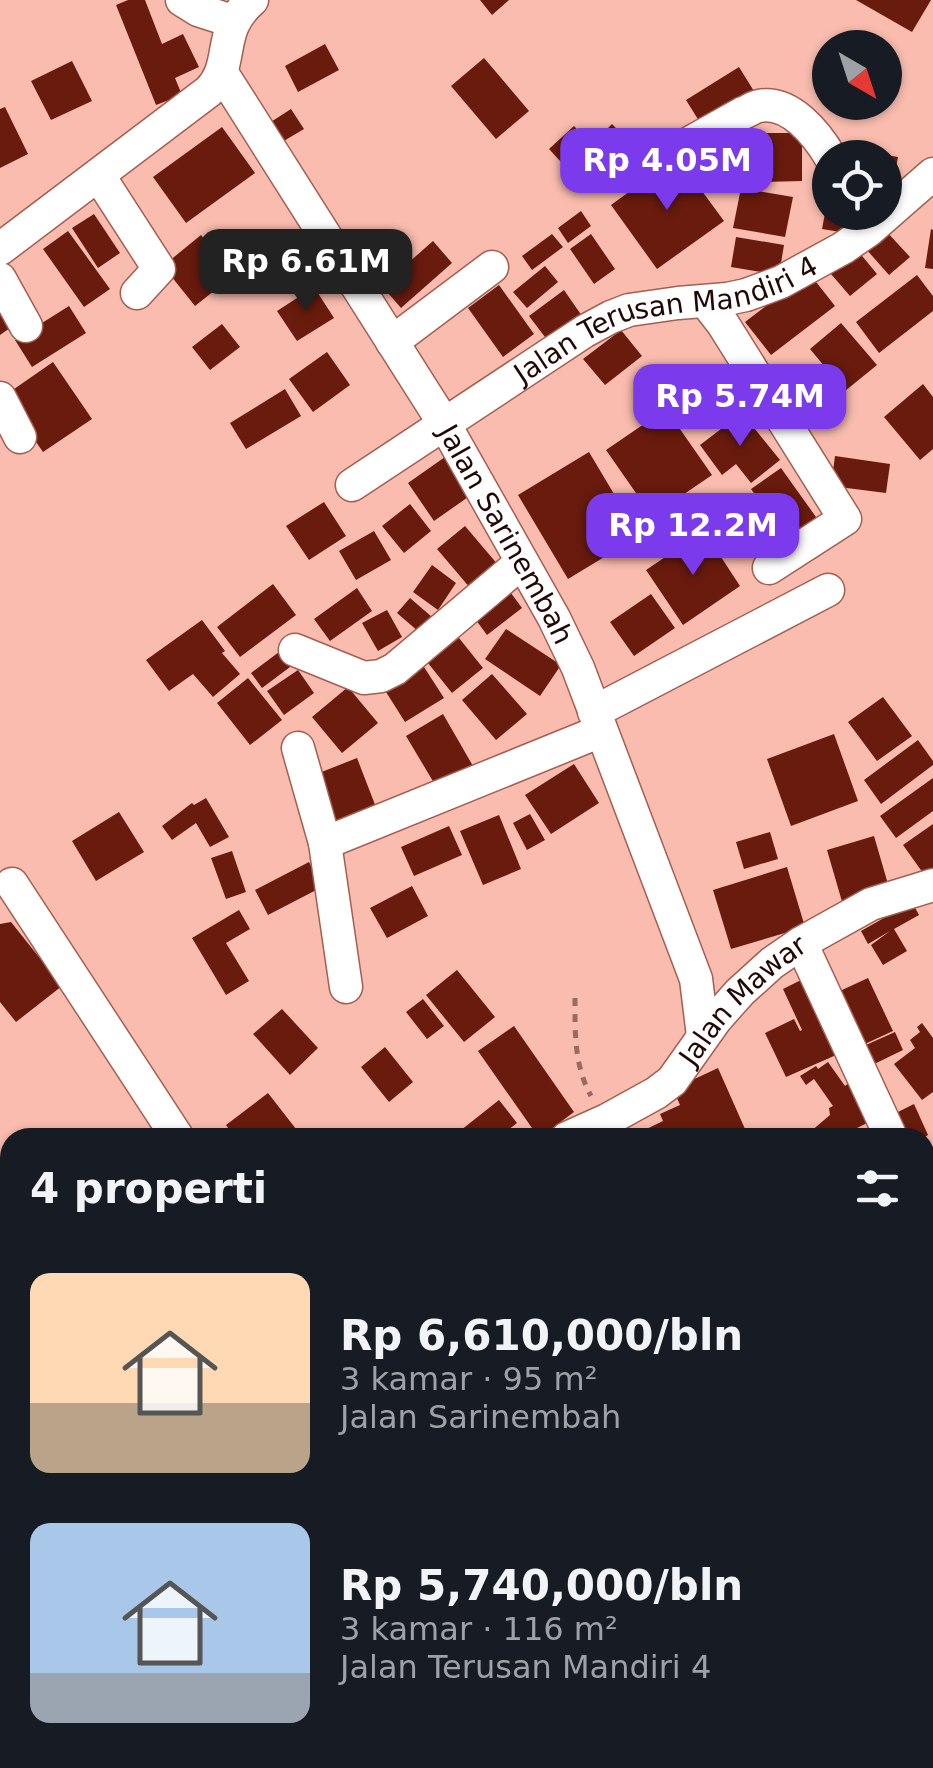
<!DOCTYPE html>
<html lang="id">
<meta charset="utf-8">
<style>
body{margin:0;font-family:"DejaVu Sans",sans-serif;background:#20242c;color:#f1f3f6;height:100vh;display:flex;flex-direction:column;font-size:38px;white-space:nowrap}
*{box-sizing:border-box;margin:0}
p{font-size:32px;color:#9ea1a6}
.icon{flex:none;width:55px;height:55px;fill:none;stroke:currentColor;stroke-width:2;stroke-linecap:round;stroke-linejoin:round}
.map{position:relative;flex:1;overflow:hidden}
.side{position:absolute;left:0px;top:1128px;width:935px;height:642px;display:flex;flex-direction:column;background:#171b24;border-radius:30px 30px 0 0;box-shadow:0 2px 8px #0004}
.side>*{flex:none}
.needle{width:65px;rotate:141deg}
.controls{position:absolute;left:812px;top:30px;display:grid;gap:20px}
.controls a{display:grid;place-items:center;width:90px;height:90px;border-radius:50%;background:#171b24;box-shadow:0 2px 8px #0004;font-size:50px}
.price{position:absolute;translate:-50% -85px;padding:0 22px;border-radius:20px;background:#7c3aed;color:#fff;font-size:32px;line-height:65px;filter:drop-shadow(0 2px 5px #0008)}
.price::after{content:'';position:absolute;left:50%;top:60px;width:30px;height:22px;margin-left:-15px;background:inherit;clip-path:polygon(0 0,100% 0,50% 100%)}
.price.current{background:#222;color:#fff}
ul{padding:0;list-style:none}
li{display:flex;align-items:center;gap:30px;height:250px;padding:0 30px}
li span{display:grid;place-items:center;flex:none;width:280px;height:200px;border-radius:20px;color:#555}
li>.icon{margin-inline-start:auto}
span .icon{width:120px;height:120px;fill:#fffc;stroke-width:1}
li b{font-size:42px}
h2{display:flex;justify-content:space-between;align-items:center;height:120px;padding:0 30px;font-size:42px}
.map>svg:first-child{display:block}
.building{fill:#691b0d}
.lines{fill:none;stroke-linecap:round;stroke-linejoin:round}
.street-casing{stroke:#a35f51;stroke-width:35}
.path{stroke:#986b62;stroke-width:5;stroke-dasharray:8 8;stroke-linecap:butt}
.street{stroke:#fff;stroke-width:32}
.labels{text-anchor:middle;stroke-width:10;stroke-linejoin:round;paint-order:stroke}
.street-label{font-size:28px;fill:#220805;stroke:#fccdc3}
</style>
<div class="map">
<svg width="933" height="1768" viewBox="0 0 933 1768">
<rect width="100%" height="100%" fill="#f9bcae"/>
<path class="building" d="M128,0H145L162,44L183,34L199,67L175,78L182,95L156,105L116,5Z
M480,0H509L492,15Z
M856,0H931L912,32Z
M325,44L339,70L298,92L285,66Z
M484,58L529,111L496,139L451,86Z
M72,61L92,101L51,120L31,81Z
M739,67L757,96L704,129L686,100Z
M5,107L28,154L0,168V109Z
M291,109L304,129L272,148L260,129Z
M612,124L640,153L627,165L599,137Z
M574,126L612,167L586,189L549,149Z
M222,127L255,173L186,223L153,177Z
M763,133H802V181L763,182Z
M853,149L898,157L892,190L885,189V158H851Z
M677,157L724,221L657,269L611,205Z
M741,188L793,197L785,237L733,228Z
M827,203H830V212H851L847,233L822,229Z
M581,211L591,226L568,243L558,228Z
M94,214L120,253L98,268L72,228Z
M931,229L933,230V269L925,268Z
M68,231L110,289L84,307L43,249Z
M886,231L910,257L889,275L866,249Z
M552,234L563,247L532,270L522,256Z
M591,234L615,269L594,284L570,249Z
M201,235L234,275L195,306L163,266Z
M736,237L784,245L779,275L731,267Z
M433,241L452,263L401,308L382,286Z
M858,251L877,274L850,296L831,274Z
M545,266L558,282L527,308L513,292Z
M809,273L835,306L771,355L745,322Z
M917,275L933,296V311L879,353L856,322Z
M499,285L534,334L503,357L468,308Z
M314,287L334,318L297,341L277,311Z
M564,290L582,316L548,341L529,316Z
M0,293L20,321L0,335Z
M69,306L86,333L32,367L15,340Z
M841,323L877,365L845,391L810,349Z
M222,324L240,347L210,370L192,347Z
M621,330L642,356L605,385L583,359Z
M327,352L350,385L313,412L289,379Z
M53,362L92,419L43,452L4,396Z
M923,384L933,397V449L920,460L884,417Z
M285,389L301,416L246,449L230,423Z
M666,409L712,475L652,516L606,450Z
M742,413L780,460L751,483L736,464L722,475L700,445Z
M589,452L639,536L568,579L518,495Z
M835,456L890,464L886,493L831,486Z
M445,457L471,495L434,521L408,483Z
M781,468L821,524L791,545L751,489Z
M324,502L346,536L309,560L286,526Z
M410,504L431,531L404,553L382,526Z
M465,526L499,566L471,589L437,549Z
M374,531L391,560L356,580L339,551Z
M704,531L740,586L683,625L646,570Z
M432,565L456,583L438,610L413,592Z
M273,584L296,615L240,657L217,627Z
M357,588L372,611L330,641L314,619Z
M508,589L522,608L487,635L473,616Z
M651,594L675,628L634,656L610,622Z
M410,598L432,617L419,632L397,613Z
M387,610L402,637L378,651L362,623Z
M202,620L225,651L222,653L240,674L213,697L193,674L169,691L146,660Z
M506,629L561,665L540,696L485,659Z
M459,638L483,668L452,693L428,663Z
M283,649L294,664L262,688L251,673Z
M424,667L444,698L405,722L386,692Z
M298,670L314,693L284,715L267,691Z
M492,674L527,714L496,740L462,700Z
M248,678L282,720L250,745L217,703Z
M348,687L378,723L342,753L312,717Z
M883,697L912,736L877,761L848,722Z
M443,714L473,766L437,788L406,736Z
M834,734L858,801L791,826L767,759Z
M918,740L933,761V765L881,804L864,780Z
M357,758L379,815L331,834L309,777Z
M574,764L599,803L551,834L525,795Z
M933,778V811L896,838L880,816Z
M206,798L229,837L210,847L196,823L172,840L162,826L192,803L194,805Z
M119,812L144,852L96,881L72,841Z
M530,814L545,840L527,850L513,823Z
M499,815L521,869L483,885L460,831Z
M933,824V887L903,845Z
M449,826L462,855L414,876L401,847Z
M770,832L778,859L744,869L736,842Z
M874,836L890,891L843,905L827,850Z
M232,851L246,892L226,899L211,858Z
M309,862L322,887L268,915L255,890Z
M787,867L805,927L731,949L713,890Z
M412,886L428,916L387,938L370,908Z
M912,902L919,915L894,929L907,951L883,965L871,945L890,931L868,944L861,931Z
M239,910L250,929L226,943L249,981L226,995L192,938Z
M11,922L62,986L16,1022L0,1002V924Z
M457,970L495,1017L464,1042L426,995Z
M807,977L843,1052L786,1077L765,1033L794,1019L800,1031L802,1030L783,989Z
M868,978L893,1031L854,1049L829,996Z
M423,999L444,1026L427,1039L406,1012Z
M282,1009L318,1048L290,1075L253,1034Z
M922,1023L933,1038V1092L922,1100L894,1064L915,1048L910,1040L920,1032L917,1027Z
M514,1026L574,1112L539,1138L478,1051Z
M895,1032L903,1050L866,1068L857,1049Z
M385,1047L413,1082L389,1102L361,1067Z
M828,1062L845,1086L852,1080L871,1121L843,1135L841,1133L835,1138H803L830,1115L829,1108L833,1106L814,1079L806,1085L800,1076L816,1066L818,1069Z
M718,1068L749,1138H628L663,1121L660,1114L680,1105L673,1089Z
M268,1093L303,1138H235L226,1125Z
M499,1100L517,1123L498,1138H451Z
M914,1104L928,1135L923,1138H905L894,1114Z
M874,1125L880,1138H845Z
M933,1151V1208L925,1213V1156Z
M933,1211V1261L925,1249V1216Z
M927,1405L933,1407V1457L925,1455Z
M925,1503H933V1541L925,1542Z
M0,1529L10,1533V1567L0,1563Z
M925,1554L933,1564V1599L925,1605Z
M925,1640L933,1650V1684L925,1690Z
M208,1760H256L258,1768H210Z
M267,1760H336L339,1768H269Z
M395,1760H512V1761L491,1768H467L465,1761L443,1768H387L386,1765L396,1762Z
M726,1760H740L744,1768H712Z"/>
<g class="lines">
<defs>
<g id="street">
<path d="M182,0L198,10L232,21"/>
<path id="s1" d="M222,73L445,425L554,618L578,668L696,979L703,1036"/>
<path d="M636,173L743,113C749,111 753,107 759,106C790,100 817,134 831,158"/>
<path d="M99,176L159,269L137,293"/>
<path d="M0,249L209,91C236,63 215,32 252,0"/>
<path d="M0,279L26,326"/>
<path d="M706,302L723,324L845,519L769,568"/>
<path d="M392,342L492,267"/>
<path d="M0,398L20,437"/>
<path id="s2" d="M352,485L585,331L611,317L629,310L678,303L727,299L746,295L781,282L843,248L869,230L933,174"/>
<path d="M295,650L364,678L381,676L395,669L521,563"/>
<path d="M594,712L828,590"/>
<path d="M298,748L325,843L346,987"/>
<path d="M325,843L601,731"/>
<path d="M12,884L178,1138"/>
<path d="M801,943L891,1137"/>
<path id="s3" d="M567,1138L607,1120L656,1093L672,1081L716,1019L740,992L772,963L801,943L871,904L933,885"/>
<path d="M925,1271L933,1266"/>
<path d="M9,1382L10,1383"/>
<path d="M0,1430L10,1425"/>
<path d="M0,1483L10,1488"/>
<path d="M925,1620L933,1613"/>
<path d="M166,1760L167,1768"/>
<path d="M924,1760L927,1768"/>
<path d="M879,1768L890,1760"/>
</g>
</defs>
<use href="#street" class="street-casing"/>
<path class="path" d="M575,998C575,1033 574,1065 591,1096"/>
<use href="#street" class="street"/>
</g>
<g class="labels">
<g class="street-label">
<text dy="10" stroke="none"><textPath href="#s2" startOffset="360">Jalan Terusan Mandiri 4</textPath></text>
<text dy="10" stroke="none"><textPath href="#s1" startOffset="542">Jalan Sarinembah</textPath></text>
<text dy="10" stroke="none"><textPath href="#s3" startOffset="228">Jalan Mawar</textPath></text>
</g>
</g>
</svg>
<div class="controls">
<a><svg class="needle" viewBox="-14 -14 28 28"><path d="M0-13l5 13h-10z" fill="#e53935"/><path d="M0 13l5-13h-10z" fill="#9ea1a6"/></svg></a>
<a><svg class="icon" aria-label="locate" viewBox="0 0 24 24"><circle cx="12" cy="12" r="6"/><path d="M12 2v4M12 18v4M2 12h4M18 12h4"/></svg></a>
</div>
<b class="price" style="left:667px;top:213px">Rp 4.05M</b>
<b class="price current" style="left:306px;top:314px">Rp 6.61M</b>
<b class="price" style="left:740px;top:449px">Rp 5.74M</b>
<b class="price" style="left:693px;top:578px">Rp 12.2M</b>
<section class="side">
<h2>4 properti<svg class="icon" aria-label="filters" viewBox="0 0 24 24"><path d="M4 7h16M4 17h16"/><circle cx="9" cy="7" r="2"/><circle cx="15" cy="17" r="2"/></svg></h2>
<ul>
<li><span style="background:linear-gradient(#ffd9b3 65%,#b9a48a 0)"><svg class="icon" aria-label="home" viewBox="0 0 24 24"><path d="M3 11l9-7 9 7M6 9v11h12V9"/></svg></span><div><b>Rp 6,610,000/bln</b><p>3 kamar · 95 m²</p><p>Jalan Sarinembah</p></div></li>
<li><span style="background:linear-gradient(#a9c7e8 75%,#9aa5b1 0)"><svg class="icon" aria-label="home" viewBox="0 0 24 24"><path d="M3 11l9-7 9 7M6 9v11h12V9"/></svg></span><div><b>Rp 5,740,000/bln</b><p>3 kamar · 116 m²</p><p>Jalan Terusan Mandiri 4</p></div></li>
</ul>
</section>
</div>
